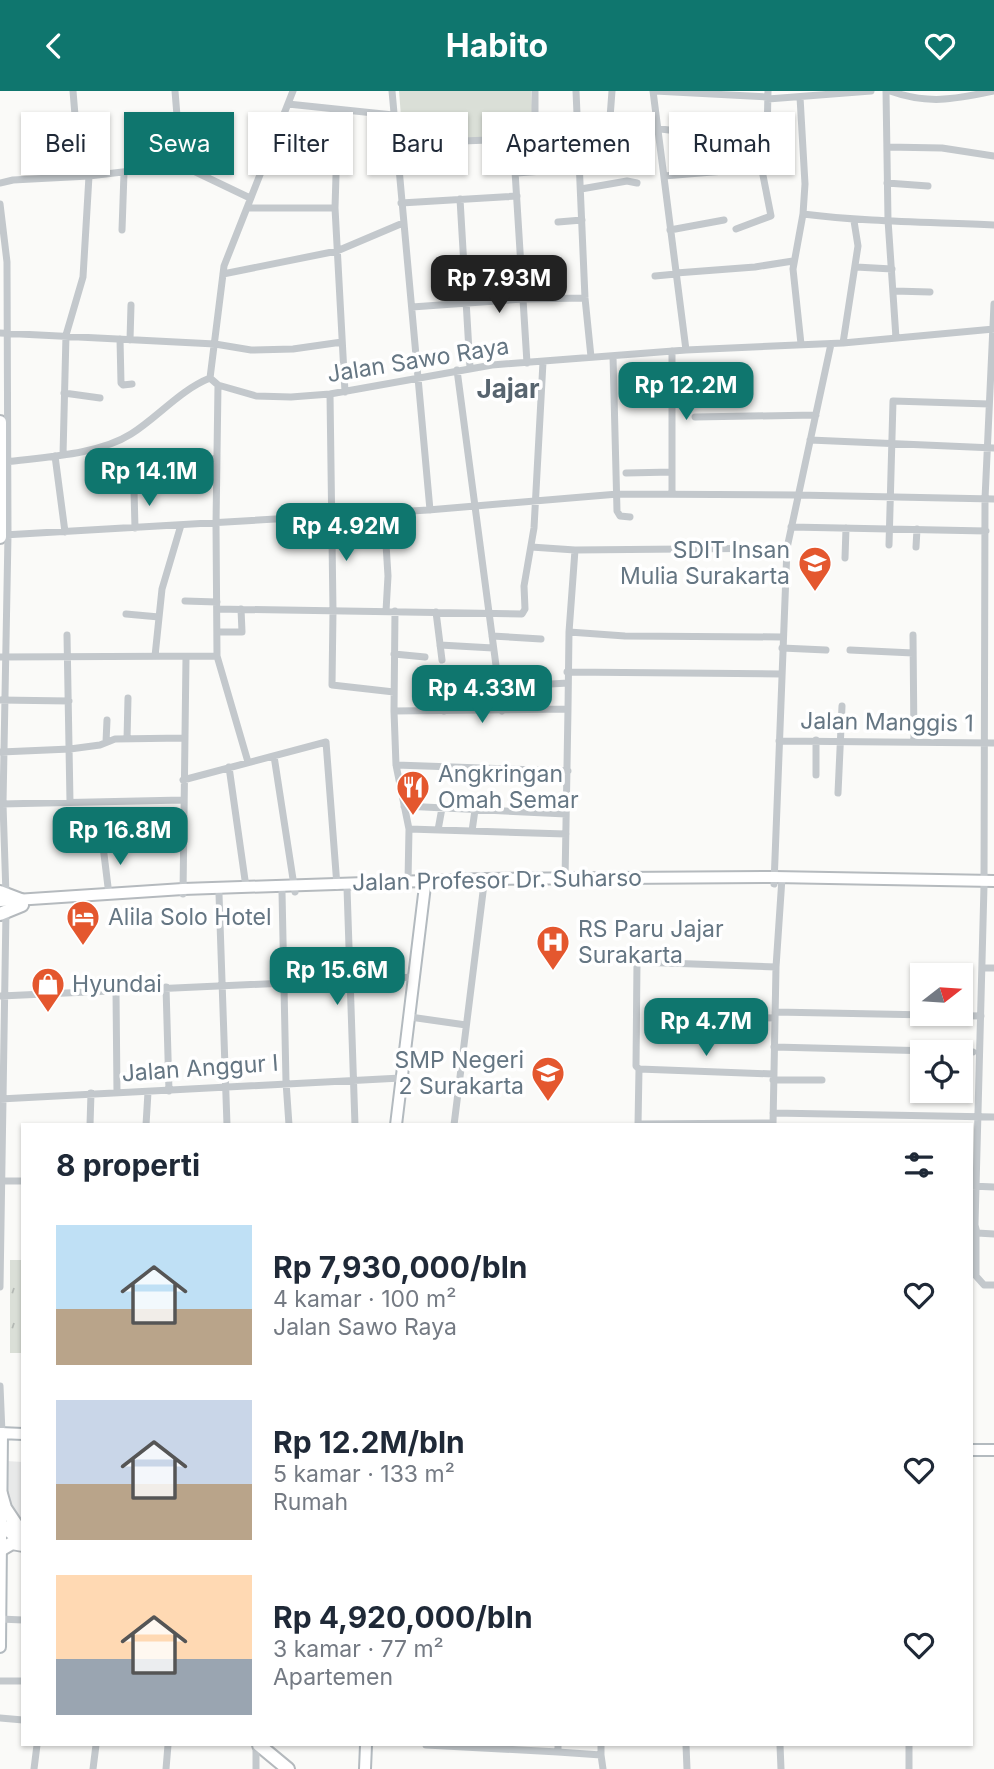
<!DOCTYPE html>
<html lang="id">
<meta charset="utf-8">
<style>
body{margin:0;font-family:Inter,sans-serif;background:#f2f2f3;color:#1f2937;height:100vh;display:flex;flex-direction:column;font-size:26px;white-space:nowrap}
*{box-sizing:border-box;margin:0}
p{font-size:23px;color:#747a83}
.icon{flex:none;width:38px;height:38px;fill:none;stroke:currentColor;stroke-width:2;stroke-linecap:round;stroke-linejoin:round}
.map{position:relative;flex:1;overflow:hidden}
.side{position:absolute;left:21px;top:1032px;width:952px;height:623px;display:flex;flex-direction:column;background:#fff;border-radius:0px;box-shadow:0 2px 5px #0004}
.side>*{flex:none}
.guide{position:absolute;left:21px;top:21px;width:952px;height:63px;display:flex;gap:14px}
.needle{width:46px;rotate:73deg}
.fabs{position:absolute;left:910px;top:872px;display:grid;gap:14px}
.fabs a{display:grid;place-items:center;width:63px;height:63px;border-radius:0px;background:#fff;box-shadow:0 2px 5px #0004;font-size:35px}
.price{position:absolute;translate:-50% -60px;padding:0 16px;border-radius:14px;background:#0f766e;color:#fff;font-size:23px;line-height:46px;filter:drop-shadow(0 2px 4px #0008)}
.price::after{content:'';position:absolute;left:50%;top:42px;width:21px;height:16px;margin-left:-10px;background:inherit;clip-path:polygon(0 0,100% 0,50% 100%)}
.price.current{background:#222;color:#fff}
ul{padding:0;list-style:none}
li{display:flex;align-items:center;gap:21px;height:175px;padding:0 35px}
li span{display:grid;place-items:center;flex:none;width:196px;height:140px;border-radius:0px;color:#555}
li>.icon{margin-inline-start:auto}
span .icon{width:84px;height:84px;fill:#fffc;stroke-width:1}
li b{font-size:30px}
h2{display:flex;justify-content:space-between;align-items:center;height:84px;padding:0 35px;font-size:30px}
.chip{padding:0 24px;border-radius:0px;background:#fff;box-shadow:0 2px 5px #0004;font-size:24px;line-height:63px}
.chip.current{background:#0f766e;color:#fff}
header{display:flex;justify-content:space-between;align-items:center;height:91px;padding:0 35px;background:#0f766e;color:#fff;font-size:32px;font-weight:700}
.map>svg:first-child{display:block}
.built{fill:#e8e9e9}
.grass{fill:url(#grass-tufts)}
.pitch{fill:#dadfd7}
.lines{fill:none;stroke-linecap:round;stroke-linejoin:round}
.secondary-casing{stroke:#b3babf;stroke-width:14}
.primary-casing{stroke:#b5babe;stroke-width:14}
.highway-casing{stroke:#b4b9bd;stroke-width:16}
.street{stroke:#c3c8cc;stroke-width:7}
.secondary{stroke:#fff;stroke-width:10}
.primary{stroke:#fff;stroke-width:10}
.highway{stroke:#fff;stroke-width:12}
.labels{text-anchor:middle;stroke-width:7;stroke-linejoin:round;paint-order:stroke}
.street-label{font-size:23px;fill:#657683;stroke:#fff}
.poi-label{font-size:23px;fill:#657683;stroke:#fff;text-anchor:start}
.quarter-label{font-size:26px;font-weight:bold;fill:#57646e;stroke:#fff}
</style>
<header><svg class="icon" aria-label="back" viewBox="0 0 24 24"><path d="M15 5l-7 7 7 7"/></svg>Habito<svg class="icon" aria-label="heart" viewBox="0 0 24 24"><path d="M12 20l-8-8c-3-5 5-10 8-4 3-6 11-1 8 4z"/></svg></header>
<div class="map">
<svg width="994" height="1678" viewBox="0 0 994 1678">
<defs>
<pattern id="grass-tufts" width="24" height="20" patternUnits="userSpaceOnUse" patternTransform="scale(1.75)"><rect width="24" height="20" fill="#dadfd7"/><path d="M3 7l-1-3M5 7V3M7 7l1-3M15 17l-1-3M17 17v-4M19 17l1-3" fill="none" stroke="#b4b9b4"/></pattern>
</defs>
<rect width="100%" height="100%" fill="#fafaf8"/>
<path class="built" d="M6,1370L23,1371V1431L6,1415Z"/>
<path class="grass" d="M10,1169H23V1262H10Z"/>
<path class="pitch" d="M399,0H531L534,44L403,51Z"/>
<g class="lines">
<defs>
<path id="secondary" d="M396,1034L425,795
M0,1342L23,1343
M971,1359H994
M0,1556L2,1342
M365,1678L366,1654"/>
<path id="primary" d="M0,810L183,798L484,788L774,786L994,790"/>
<path id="highway" d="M0,331V446
M0,801L21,809
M0,823L22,814
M1,1403L5,1417L19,1438
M0,1433L23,1451
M0,1459L12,1452L23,1454
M259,1654L288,1678"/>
</defs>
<use href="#secondary" class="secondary-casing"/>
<use href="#primary" class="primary-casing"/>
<use href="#highway" class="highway-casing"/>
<path class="street" d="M73,0L80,85
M175,0L181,74
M392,0L430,419
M535,0V47
M576,0L585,207L591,266
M653,0L686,259
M655,0L768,6
M886,0L888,129L896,247
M890,0C929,14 955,8 994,0
M800,6L805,93L803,123L793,178L801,253
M768,8L871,0
M288,13L393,24
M338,19L335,117L345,301
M609,40L612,0
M513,48L527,272
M396,55L462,50L544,47L643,36L756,49L767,45L768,0
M887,56L942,57L994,65
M517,82L580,77
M664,85L761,77
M0,92L13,89L89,85L181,74L250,107
M887,92L928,95
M581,98L627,90L637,92
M460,108L470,277
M401,112L517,105
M0,113L7,171L8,444L3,713L6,804
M247,117H335
M803,123C866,131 930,131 994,134
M558,131L582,129
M736,138L771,125L756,49
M122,139L124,82
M670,139L724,129
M856,176L892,178
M676,182L755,176L793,170
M223,183L337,160L403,132
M655,185L676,183
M894,200L930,201
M994,213L985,408L984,795L975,1134L977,1142L994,1143
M412,216L523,208L585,207
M0,242L215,253L251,259L293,258L342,251
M120,248L121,292L123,294L132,293
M130,249L131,214
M843,252L858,155L854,130
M613,265L617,420L620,425L630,426
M457,279L502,620
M210,287L218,294L256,305L291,306L330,303L492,274L686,259L843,252L994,238
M210,287L224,175L293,0
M218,294L216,433L217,565L248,671
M64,302L100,307
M330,303L333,520L332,594L394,601
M672,303L691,300
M695,326L816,324
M810,349L994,357
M63,364L66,244L83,186L89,85
M55,365L65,441
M170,365L216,368
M5,371C43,366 98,364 131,343C158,326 180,299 210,287
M626,382L672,381
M134,399L135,437
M672,402V260
M384,421L388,485L386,520
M791,436L986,440
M4,444L428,419L618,403L797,404L994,408
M889,454L893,310L989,313
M531,456L575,459
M916,456L917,438
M845,467L846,437
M185,510L217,511
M217,518L522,523L525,518L524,495L534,437L543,271
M436,521L442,569
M126,523L159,526
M217,541H242L241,518
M569,541L625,545L782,546
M67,544L70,711
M913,544L914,651
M492,545L541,548
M440,554L493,557
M782,557L826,559
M850,559L913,562
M394,563L425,566
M155,565L162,498L181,434
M0,566L217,565
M567,581L781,583
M444,595V620
M499,596L568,592
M0,609L69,610
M568,618L569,541L575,459L787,457
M394,620L395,520
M127,648L128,607
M779,650L994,652
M106,651L107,629
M1,661L70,658L100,654L115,648L184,647
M274,665L295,801
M396,674L568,680
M229,676L246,796
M816,684V649
M183,689L326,651L337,795
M838,702L842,615
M1,713L183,709
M404,715L566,723
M409,738L566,743
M438,739L442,717
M472,740L475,719
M102,747L109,804
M408,790L409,738L396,674L394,620L568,618L565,790
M774,793L787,457L831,253
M347,797L355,1034
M282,801L286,991L289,1034
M183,803L186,566
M219,803L227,1034
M982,877H994
M166,896L169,1000
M116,900L117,1002
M1,905L415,886
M775,921L981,925
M666,924L775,927
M410,926L466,934
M774,956L973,961
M639,978L773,983
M773,989H822
M0,1008L401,987
M773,1022L994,1026
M639,1033L773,1032
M90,1034L91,1002
M146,1034L148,1001
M454,1034L484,793
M638,1034L639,978L636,975L637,871L776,876
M773,1034L776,876L782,787
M1,1090H23
M971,1095L994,1096
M976,1141V1185L984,1194H994
M0,1196L6,820
M0,1295L2,1342
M0,1528L23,1529
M0,1590H23
M0,1627L23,1629
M256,1654V1678
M426,1654L558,1661
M558,1654V1661L601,1664V1654
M686,1654L687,1678
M780,1654L781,1678
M909,1654V1678
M601,1664L603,1678
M34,1678L37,1654
M93,1678L96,1654
M166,1678L168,1654"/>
<use href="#secondary" class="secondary"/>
<use href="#primary" class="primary"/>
<use href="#highway" class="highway"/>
</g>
<defs>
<symbol id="school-pin" viewBox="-11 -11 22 30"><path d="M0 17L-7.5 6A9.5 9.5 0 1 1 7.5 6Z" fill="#e4572e" stroke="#fff"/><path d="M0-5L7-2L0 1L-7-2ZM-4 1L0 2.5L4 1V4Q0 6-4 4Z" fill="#fff"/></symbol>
<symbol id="restaurant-pin" viewBox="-11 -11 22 30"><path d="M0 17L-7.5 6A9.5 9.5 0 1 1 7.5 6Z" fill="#e4572e" stroke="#fff"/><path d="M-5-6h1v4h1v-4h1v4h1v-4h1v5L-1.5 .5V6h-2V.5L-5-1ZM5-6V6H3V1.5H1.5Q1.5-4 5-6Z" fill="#fff"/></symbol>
<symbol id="hotel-pin" viewBox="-11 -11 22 30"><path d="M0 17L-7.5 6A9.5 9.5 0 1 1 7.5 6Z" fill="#e4572e" stroke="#fff"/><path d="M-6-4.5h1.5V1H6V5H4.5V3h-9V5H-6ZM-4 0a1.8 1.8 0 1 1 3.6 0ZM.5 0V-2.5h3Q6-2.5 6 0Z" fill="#fff"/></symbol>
<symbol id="hospital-pin" viewBox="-11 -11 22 30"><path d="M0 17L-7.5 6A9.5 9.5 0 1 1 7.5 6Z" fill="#e4572e" stroke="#fff"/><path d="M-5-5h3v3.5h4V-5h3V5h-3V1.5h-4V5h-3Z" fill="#fff"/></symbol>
<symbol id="shop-pin" viewBox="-11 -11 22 30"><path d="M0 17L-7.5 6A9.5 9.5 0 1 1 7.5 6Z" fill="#e4572e" stroke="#fff"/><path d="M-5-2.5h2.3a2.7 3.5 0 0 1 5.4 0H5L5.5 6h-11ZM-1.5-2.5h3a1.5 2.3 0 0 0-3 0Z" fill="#fff"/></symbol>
</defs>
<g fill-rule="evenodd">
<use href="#school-pin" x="796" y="453" width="38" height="52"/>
<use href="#restaurant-pin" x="394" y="677" width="38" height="52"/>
<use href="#hotel-pin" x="64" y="807" width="38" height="52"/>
<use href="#hospital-pin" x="534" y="832" width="38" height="52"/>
<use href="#shop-pin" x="29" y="874" width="38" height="52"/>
<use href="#school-pin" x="529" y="963" width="38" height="52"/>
</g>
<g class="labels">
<g class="street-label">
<text transform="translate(418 269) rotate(-9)" y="8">Jalan Sawo Raya</text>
<text transform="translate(887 631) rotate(1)" y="8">Jalan Manggis 1</text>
<text transform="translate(497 789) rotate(-1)" y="8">Jalan Profesor Dr. Suharso</text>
<text transform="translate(200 977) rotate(-4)" y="8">Jalan Anggur I</text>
</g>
<g class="poi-label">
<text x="790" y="467" text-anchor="end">SDIT Insan<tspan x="790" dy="26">Mulia Surakarta</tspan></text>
<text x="438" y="691">Angkringan<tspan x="438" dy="26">Omah Semar</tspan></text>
<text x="108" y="834">Alila Solo Hotel</text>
<text x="578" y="846">RS Paru Jajar<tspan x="578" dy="26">Surakarta</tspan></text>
<text x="72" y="901">Hyundai</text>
<text x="524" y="977" text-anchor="end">SMP Negeri<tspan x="524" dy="26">2 Surakarta</tspan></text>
</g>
<g class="quarter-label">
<text x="508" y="307">Jajar</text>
</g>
</g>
</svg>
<div class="fabs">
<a><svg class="needle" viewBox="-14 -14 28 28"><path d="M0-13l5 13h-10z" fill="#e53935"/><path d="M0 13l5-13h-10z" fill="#747a83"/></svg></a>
<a><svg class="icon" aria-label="locate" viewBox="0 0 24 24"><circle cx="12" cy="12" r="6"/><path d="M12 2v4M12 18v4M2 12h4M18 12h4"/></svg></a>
</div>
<b class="price current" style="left:499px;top:224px">Rp 7.93M</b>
<b class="price" style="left:686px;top:331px">Rp 12.2M</b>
<b class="price" style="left:149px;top:417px">Rp 14.1M</b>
<b class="price" style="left:346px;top:472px">Rp 4.92M</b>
<b class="price" style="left:482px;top:634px">Rp 4.33M</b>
<b class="price" style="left:120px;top:776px">Rp 16.8M</b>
<b class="price" style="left:337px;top:916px">Rp 15.6M</b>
<b class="price" style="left:706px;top:967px">Rp 4.7M</b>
<div class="guide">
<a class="chip">Beli</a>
<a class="chip current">Sewa</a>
<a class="chip">Filter</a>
<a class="chip">Baru</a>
<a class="chip">Apartemen</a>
<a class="chip">Rumah</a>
</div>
<section class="side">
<h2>8 properti<svg class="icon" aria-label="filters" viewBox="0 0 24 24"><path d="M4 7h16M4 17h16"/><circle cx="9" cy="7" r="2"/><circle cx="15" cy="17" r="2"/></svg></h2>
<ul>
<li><span style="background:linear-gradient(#bfe0f5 60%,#b9a48a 0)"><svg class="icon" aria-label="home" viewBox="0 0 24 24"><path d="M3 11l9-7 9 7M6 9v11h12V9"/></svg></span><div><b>Rp 7,930,000/bln</b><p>4 kamar · 100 m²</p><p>Jalan Sawo Raya</p></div><svg class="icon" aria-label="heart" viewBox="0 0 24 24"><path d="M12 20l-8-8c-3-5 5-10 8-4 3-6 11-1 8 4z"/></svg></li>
<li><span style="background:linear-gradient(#c9d6e8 60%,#b9a48a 0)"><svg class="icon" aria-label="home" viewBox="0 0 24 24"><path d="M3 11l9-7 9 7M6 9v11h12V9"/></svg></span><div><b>Rp 12.2M/bln</b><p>5 kamar · 133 m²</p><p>Rumah</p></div><svg class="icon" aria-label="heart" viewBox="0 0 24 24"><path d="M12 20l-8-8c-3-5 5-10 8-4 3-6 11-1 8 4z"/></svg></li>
<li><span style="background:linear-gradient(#ffd9b3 60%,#9aa5b1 0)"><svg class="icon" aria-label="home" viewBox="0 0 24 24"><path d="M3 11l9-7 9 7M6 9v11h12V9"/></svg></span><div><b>Rp 4,920,000/bln</b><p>3 kamar · 77 m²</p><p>Apartemen</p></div><svg class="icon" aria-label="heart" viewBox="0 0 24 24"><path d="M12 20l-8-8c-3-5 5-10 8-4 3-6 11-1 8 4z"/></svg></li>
</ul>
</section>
</div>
